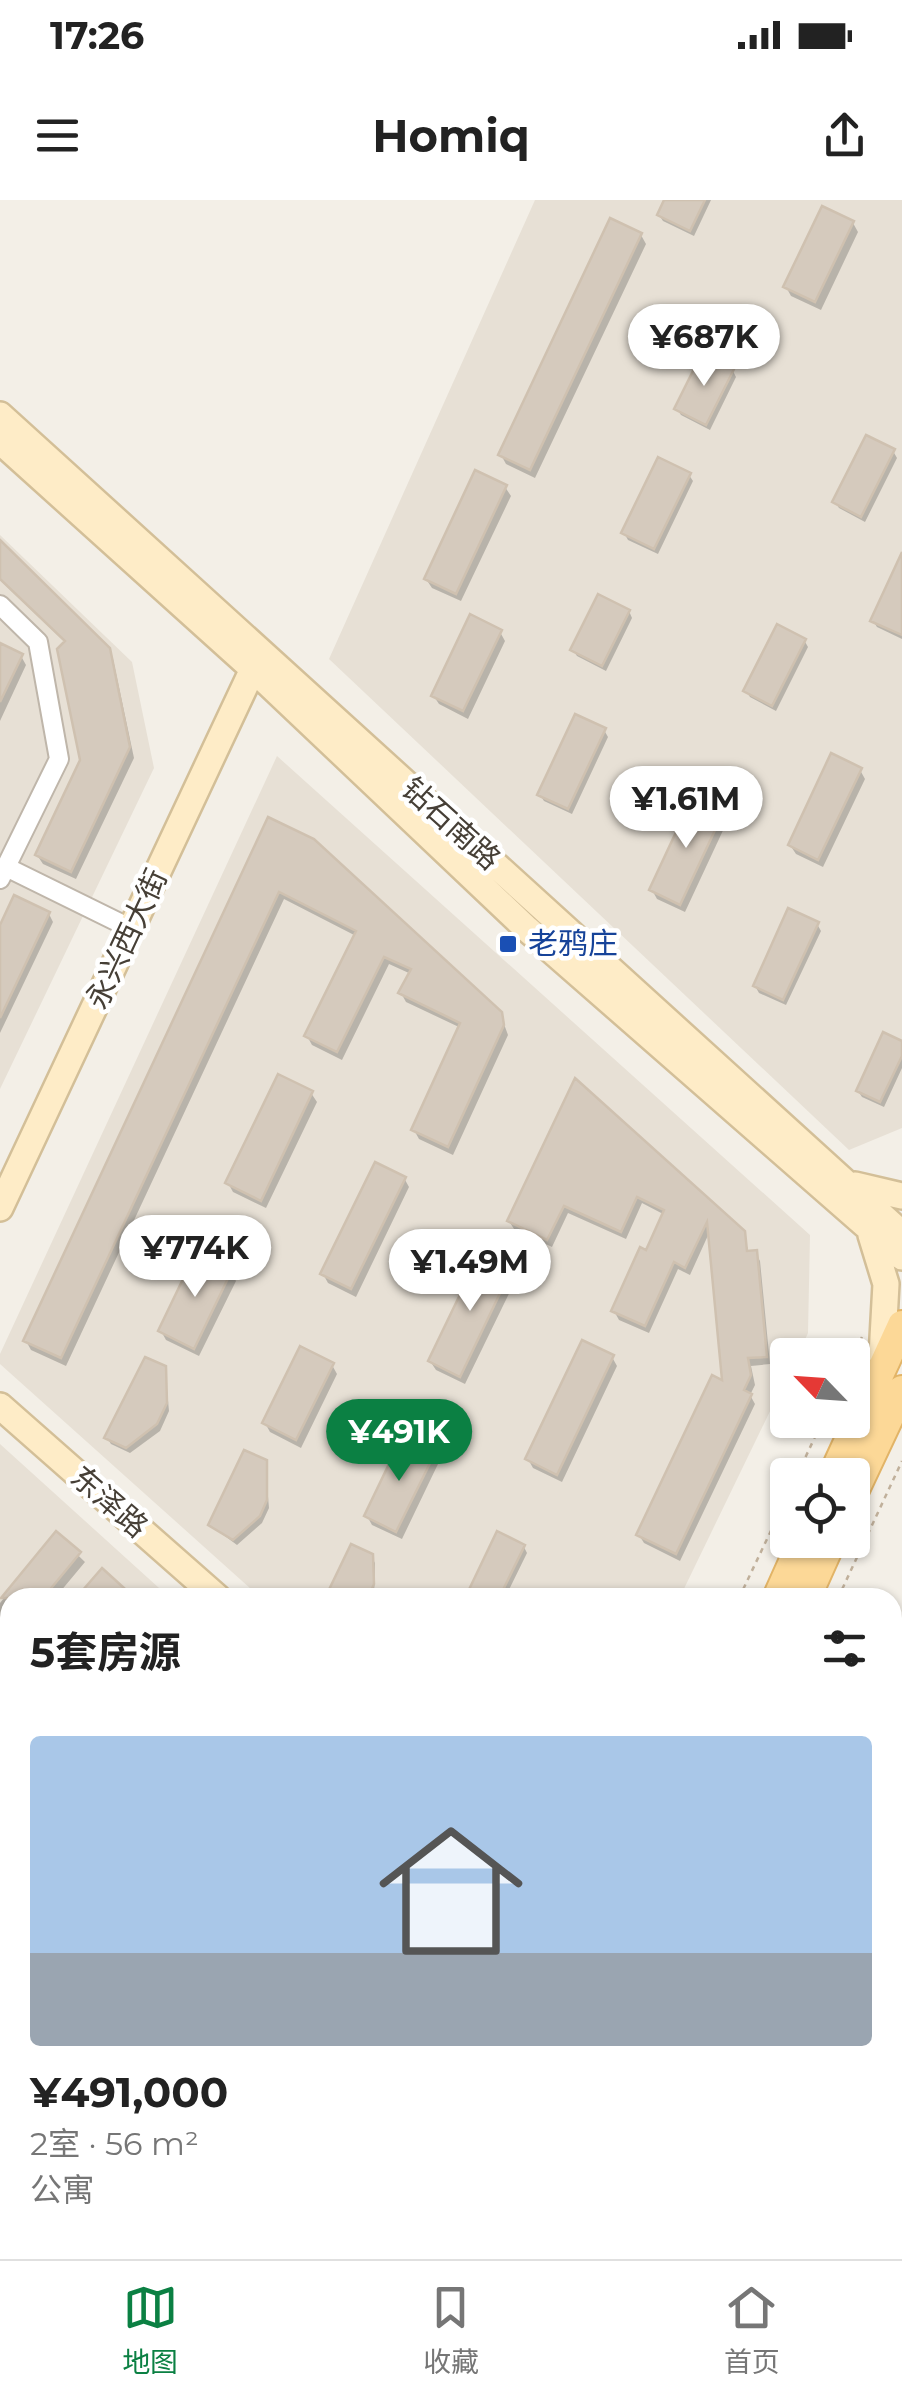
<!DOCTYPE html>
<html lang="zh">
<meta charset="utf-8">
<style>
body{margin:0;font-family:Montserrat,"Noto Sans SC",sans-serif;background:#f2f2f2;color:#222;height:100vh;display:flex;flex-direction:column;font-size:38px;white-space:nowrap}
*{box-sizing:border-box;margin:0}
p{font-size:32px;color:#767676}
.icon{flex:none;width:55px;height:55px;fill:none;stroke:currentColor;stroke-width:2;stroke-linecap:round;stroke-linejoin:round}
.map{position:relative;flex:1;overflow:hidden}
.details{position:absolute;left:0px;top:1388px;width:902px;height:672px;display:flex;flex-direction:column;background:#fff;border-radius:30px 30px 0 0;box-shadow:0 2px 8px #0004}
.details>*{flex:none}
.needle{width:65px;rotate:295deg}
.controls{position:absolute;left:770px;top:1138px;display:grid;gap:20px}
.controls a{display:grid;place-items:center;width:100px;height:100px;border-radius:10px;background:#fff;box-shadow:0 2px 8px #0004;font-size:50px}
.price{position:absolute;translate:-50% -85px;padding:0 22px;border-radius:35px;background:#fff;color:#222;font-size:32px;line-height:65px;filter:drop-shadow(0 2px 5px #0008)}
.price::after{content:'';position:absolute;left:50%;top:60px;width:30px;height:22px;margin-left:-15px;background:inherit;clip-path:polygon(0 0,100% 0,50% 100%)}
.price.current{background:#0b8043;color:#fff}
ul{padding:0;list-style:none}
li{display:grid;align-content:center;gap:20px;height:530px;padding:0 30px}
li span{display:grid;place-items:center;height:310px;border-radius:10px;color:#555}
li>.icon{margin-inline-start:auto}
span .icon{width:180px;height:180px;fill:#fffc;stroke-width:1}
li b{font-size:42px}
h2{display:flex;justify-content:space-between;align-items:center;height:120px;padding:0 30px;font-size:42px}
.status{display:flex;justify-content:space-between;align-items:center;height:70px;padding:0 50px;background:#fff;direction:ltr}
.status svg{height:28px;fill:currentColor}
header{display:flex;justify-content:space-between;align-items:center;height:130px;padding:0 30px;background:#fff;font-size:45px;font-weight:700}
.tab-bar{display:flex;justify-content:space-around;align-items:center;height:140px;border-top:2px solid #e0e0e0;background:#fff;font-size:28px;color:#767676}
.tab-bar a{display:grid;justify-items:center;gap:5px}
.tab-bar .current{color:#0b8043}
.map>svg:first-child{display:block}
.residential{fill:#e7e0d5}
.shadow{fill:#0003}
.building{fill:#d5cabd;stroke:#cfc1b0;stroke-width:2.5}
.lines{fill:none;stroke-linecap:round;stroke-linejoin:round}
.street-casing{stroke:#bfb6aa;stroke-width:22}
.secondary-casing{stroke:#d3bf98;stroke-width:30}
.primary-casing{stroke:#e2b467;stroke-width:32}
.path{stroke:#c0b09b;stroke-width:2.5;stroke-dasharray:5 5;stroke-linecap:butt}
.street{stroke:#fff;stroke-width:18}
.secondary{stroke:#feecc7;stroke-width:25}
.primary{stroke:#fcd897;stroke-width:28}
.transit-dot{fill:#1a4fb4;stroke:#fff;stroke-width:4}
.labels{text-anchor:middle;stroke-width:9;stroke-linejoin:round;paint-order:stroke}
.street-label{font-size:30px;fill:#463f36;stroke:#fff}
.transit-label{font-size:30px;fill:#164399;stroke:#fff;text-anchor:start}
</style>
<div class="status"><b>17:26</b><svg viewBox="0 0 49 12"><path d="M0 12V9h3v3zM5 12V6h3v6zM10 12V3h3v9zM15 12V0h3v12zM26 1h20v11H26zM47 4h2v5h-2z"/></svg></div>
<header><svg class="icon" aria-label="menu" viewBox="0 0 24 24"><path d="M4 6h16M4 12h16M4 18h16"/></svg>Homiq<svg class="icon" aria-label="share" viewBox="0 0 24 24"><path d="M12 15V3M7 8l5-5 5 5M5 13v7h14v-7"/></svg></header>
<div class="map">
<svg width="902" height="2059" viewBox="0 0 902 2059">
<rect width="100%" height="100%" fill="#f3efe7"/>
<path class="residential" d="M535,0H902V928L849,950L329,459Z
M0,335L132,462L154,568L0,889Z
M277,556L810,1035L808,1133L798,1155H788L787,1176L680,1397H260L0,1164V1154Z
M0,1244L169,1397L10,1398V2050H276L268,2059H8L0,2050Z
M902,1414V1918L893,1929L892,1433Z
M893,2033L902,2040V2059H483L490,2050H892Z"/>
<path class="shadow" d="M667,0H711L694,36L663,21L659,15Z
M853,23L858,32L821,110L791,96L786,87Z
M641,35L646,44L535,278L506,264L501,255Z
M733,171L736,177L710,230L681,215L677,209Z
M893,251L897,258L865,322L839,308L835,302Z
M689,275L693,281L658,354L628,340L624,333Z
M505,287L511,296L461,401L432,388L426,379Z
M0,345L113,459L134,558L76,679L43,664L37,655L82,561L66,443L0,380Z
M902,367V439L877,427L873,421Z
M629,411L632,418L606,471L577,456L573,450Z
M500,432L505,441L468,519L439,504L433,495Z
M804,440L808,447L776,511L750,497L746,491Z
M0,446L21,456L26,465L0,521Z
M604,530L608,537L572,614L544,601L540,595Z
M860,570L865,579L823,667L796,654L790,645Z
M721,615L726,624L685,712L657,699L652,690Z
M269,620L500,813L508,835L453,955L419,939L414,930L461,828L406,802L401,793L411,774L389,764L342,860L312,845L307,836L356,736L284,699L66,1166L31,1150L26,1141Z
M49,714L53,722L0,833V731Z
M817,724L821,731L786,805L759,793L755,786Z
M902,844V868L884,907L862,897L858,891Z
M576,882L743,1033L749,1053H755L760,1061L770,1164L751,1166L755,1185L750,1195L755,1204L680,1361L644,1343L639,1335L724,1184L710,1031L690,1075L678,1069L649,1133L619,1120L614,1111L665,1015L642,1003L626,1039L568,1013L552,1047L514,1029L509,1021Z
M311,893L317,902L266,1008L233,992L228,983Z
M404,978L409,987L356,1097L328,1083L323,1074Z
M511,1068L517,1077L465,1184L436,1170L430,1161Z
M231,1072L236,1081L199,1156L166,1140L161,1131Z
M612,1157L617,1166L562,1282L533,1268L528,1259Z
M332,1165L337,1174L301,1248L270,1232L265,1223Z
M165,1168L169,1211L160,1231L130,1253L111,1244L107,1238Z
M433,1255L438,1264L402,1339L372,1325L367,1316Z
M265,1262L269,1308L262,1323L237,1345L210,1325Z
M56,1334L85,1362L55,1398H10V1452L0,1464V1403Z
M524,1347L527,1353L505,1398H469Z
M371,1356L375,1363L374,1398H328Z
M10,1619V1680L0,1692V1631Z
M901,1819L902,1874L892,1885V1828Z
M10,1835V1896L0,1908V1847Z
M0,1968L10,1979V2019L0,2008Z
M37,2050H72L64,2059H48Z
M207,2050H258L250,2059H200Z
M797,2050H871L881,2059H806Z"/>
<path class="building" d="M664,0H705L690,31L657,15Z
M822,6L854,21L815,102L783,87Z
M610,18L642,33L530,270L498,255Z
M702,153L734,169L706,225L674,209Z
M866,235L895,249L861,317L832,302Z
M658,257L691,273L654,349L621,333Z
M475,270L507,285L456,394L424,379Z
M0,340L110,448L130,547L71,672L35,655L80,560L57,449L65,441L0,379Z
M902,352V435L870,421Z
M598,394L630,410L602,466L570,450Z
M470,414L502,430L463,511L431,496Z
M777,424L806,439L772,506L743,491Z
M0,443L23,454L0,502Z
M575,514L606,528L568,609L537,595Z
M831,553L862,568L818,660L788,645Z
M692,598L723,613L680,705L649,690Z
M268,617L314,639L502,812L504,825L448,947L411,930L460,823L398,793L411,769L384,757L337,852L304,836L356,731L279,692L61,1158L23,1141Z
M14,695L50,712L0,818V725Z
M788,708L819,722L783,800L753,786Z
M883,832L902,841V856L880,902L856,891Z
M278,874L313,891L261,1001L225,983Z
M575,878L745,1031L747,1051L757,1050L767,1157L748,1158L751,1175L744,1190L752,1194L676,1354L636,1335L712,1175L722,1180L707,1022L685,1068L674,1062L645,1126L611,1111L640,1047L646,1050L664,1010L637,997L621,1032L564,1006L547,1040L507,1021Z
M375,962L406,977L351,1089L320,1074Z
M481,1051L513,1066L460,1177L428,1161Z
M196,1052L232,1070L194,1149L158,1131Z
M582,1140L614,1155L557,1275L525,1259Z
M300,1146L334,1163L296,1240L262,1223Z
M145,1157L166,1166L167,1203L157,1224L126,1248L104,1238Z
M402,1237L435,1253L396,1332L364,1316Z
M244,1250L267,1260V1300L260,1316L233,1340L208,1325Z
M56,1331L81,1352L43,1398H1Z
M497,1331L525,1345L499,1398H465Z
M351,1344L373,1354L374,1384L368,1398H325Z
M102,1368L135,1398H76Z"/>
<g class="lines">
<defs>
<path id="street" d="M0,405L38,442L59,559L0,679
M6,667L132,729"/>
<path id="secondary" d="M0,215L902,1034
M0,241L253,469L527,729L902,1057
M855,985L902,996
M0,1008L253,469
M871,1035L886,1084L882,1156
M0,1206L218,1398
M892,1995L902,2004"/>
<path id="primary" d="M833,1275L902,1125
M852,1296L902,1190
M777,1398L803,1340
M806,1398L832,1340
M387,2059L394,2050
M421,2059L428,2050"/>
</defs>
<use href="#street" class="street-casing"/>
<use href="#secondary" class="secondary-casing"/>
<use href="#primary" class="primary-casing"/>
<path class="path" d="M852,1157L862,1137
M797,1275L823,1220
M739,1398L788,1295
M838,1398L902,1261
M345,2059L352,2050
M452,2059L459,2050"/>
<use href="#street" class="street"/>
<use href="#secondary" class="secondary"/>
<use href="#primary" class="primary"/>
</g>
<rect class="transit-dot" x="498" y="734" width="20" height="20" rx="5"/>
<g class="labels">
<g class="street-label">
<text transform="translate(451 624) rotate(42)" y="10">钻石南路</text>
<text transform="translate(127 739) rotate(-65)" y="10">永兴西大街</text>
<text transform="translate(109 1302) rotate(41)" y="10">东泽路</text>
</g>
<g class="transit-label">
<text x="528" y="754">老鸦庄</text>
</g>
</g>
</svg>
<div class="controls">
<a><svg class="needle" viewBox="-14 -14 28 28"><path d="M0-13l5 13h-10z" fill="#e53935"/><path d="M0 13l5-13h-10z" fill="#767676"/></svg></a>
<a><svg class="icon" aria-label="locate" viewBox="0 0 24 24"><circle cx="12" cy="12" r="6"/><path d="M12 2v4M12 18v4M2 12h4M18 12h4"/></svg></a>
</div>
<b class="price" style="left:704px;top:189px">¥687K</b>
<b class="price" style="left:686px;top:651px">¥1.61M</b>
<b class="price" style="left:195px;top:1100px">¥774K</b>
<b class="price" style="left:470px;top:1114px">¥1.49M</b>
<b class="price current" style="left:399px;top:1284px">¥491K</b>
<section class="details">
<h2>5套房源<svg class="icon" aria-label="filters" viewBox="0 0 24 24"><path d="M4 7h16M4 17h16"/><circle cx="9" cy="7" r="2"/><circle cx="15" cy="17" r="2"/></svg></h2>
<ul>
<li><span style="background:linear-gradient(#a9c7e8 70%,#9aa5b1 0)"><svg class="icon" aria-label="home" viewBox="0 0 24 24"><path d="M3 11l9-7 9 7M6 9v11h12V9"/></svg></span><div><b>¥491,000</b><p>2室 · 56 m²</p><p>公寓</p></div></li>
</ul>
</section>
</div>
<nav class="tab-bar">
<a class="current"><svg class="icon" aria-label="map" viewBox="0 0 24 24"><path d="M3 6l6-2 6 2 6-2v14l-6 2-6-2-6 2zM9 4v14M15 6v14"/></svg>地图</a>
<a><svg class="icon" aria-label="saved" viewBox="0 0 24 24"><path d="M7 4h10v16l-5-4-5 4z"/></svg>收藏</a>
<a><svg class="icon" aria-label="home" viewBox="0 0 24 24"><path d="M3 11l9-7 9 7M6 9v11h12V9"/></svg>首页</a>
</nav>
